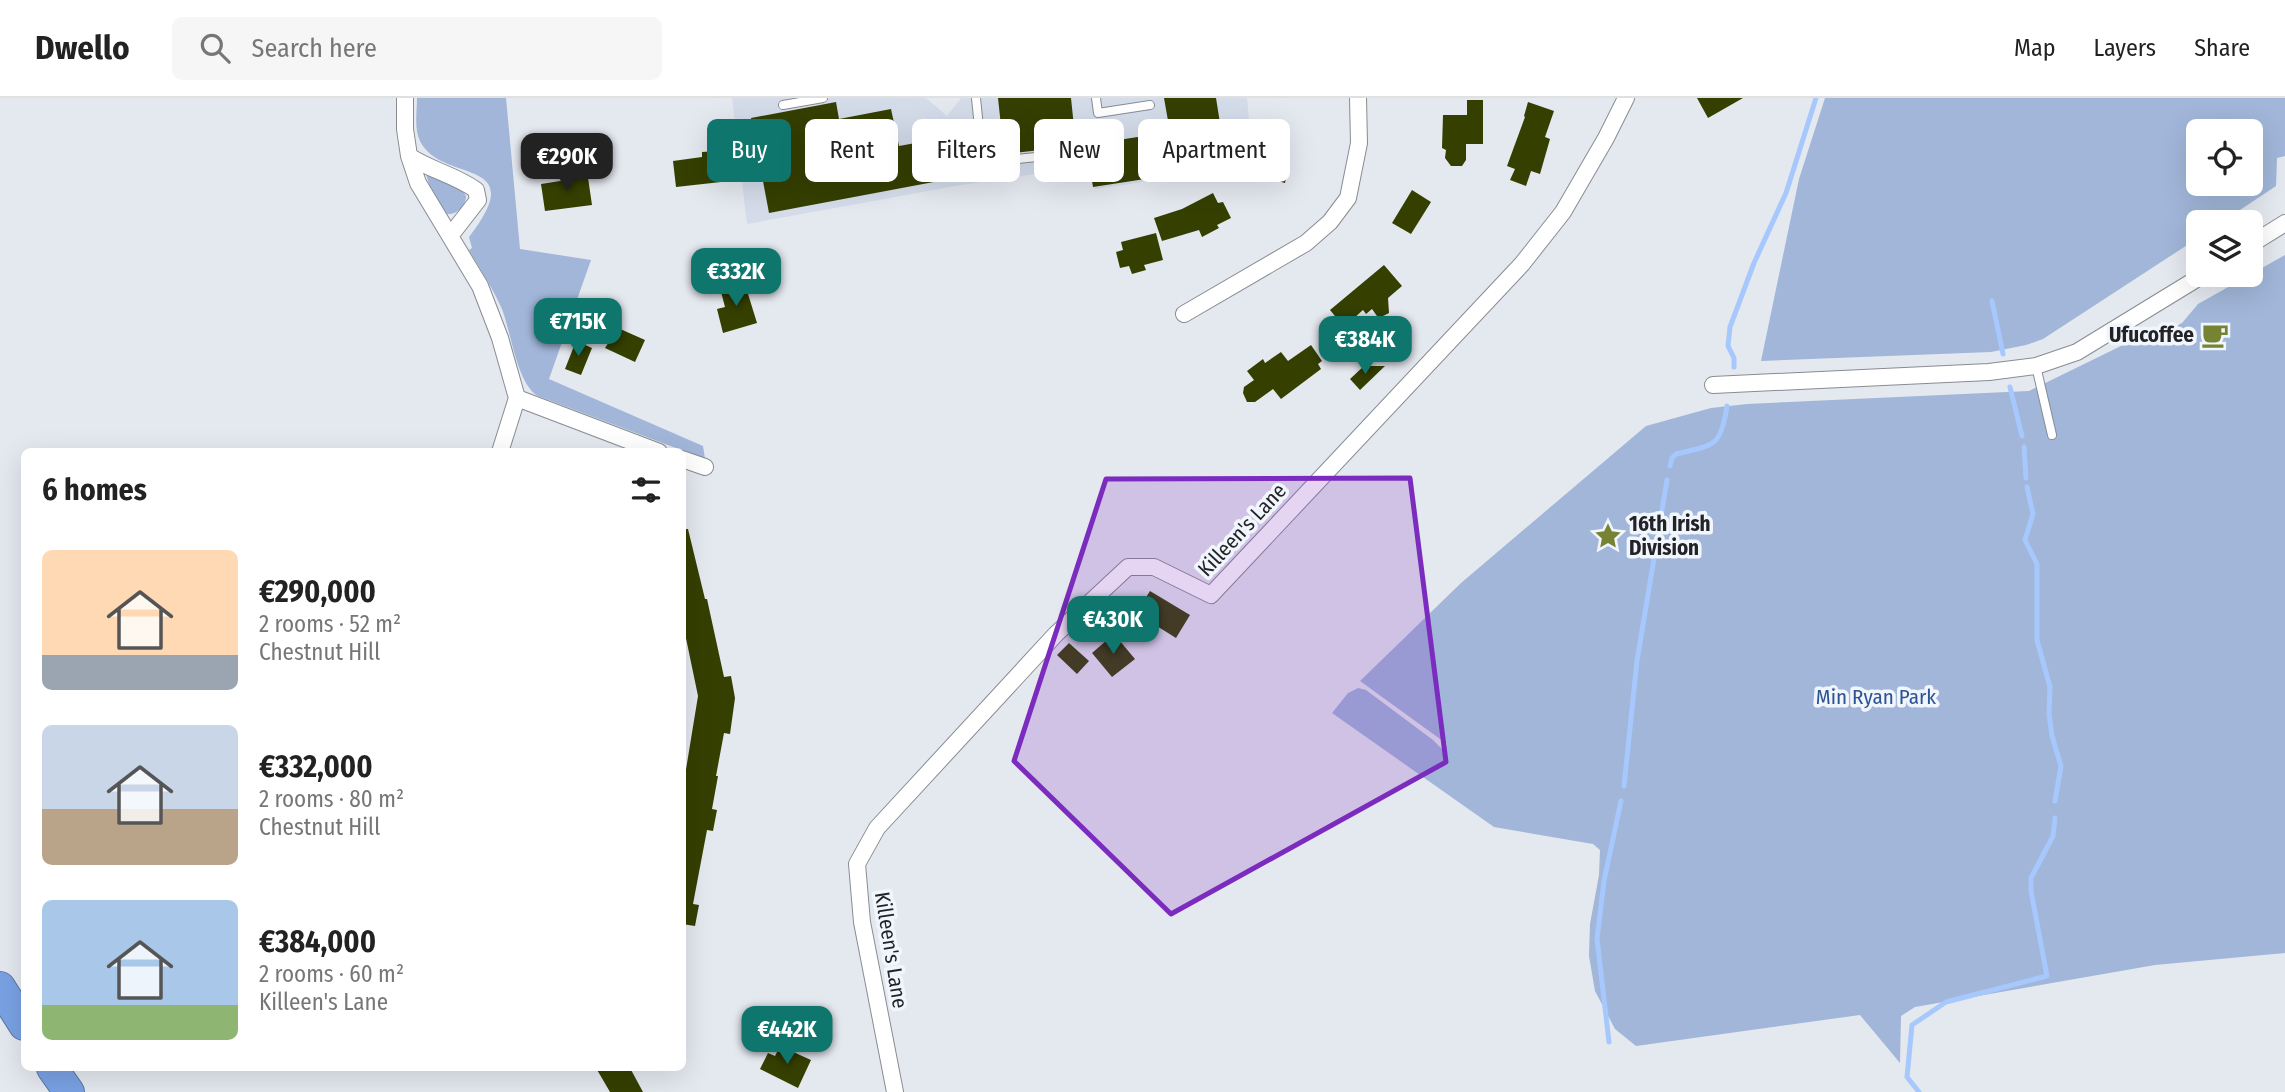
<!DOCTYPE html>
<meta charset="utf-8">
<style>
body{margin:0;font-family:"Fira Sans Condensed",sans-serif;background:#f6f6f6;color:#222;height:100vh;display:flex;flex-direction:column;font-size:26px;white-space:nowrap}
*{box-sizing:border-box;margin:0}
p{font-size:23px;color:#767676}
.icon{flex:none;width:38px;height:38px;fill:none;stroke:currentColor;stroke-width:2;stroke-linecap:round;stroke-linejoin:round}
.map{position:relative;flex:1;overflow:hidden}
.sheet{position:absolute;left:21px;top:350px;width:665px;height:623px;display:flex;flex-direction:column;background:#fff;border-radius:10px;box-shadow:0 7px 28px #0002}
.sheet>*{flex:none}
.top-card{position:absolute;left:707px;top:21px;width:665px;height:63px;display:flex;gap:14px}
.tools{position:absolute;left:2186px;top:21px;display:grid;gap:14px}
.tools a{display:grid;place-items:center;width:77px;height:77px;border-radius:10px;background:#fff;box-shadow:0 7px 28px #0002;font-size:35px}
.price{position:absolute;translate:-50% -60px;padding:0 16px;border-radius:14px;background:#0f766e;color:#fff;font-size:23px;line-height:46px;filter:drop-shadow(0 2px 4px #0008)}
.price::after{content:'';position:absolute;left:50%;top:42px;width:21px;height:16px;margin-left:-10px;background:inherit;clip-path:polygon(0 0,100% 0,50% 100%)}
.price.selected{background:#222;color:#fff}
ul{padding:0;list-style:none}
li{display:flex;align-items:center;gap:21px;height:175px;padding:0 21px}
li span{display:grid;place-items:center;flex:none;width:196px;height:140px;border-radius:10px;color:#555}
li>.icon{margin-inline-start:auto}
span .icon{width:84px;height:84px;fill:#fffc;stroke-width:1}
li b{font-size:30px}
h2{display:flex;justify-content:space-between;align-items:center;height:84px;padding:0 21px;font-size:30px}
.pill{padding:0 24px;border-radius:10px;background:#fff;box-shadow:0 7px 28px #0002;font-size:24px;line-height:63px}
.pill.selected{background:#0f766e;color:#fff}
header{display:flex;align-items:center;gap:42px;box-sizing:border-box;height:98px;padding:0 35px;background:#fff;border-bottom:2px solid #e0e0e0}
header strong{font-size:33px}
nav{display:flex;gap:38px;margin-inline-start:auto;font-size:24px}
.search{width:490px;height:63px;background:#f6f6f6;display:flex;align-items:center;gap:18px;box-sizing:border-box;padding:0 24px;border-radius:10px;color:#767676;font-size:26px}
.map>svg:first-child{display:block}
.built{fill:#d4dcea}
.green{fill:#a1b6d9;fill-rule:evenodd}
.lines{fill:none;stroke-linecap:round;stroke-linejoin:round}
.stream{stroke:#a7c8fd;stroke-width:5}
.building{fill:#353f00}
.lane-casing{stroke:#888c92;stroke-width:10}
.street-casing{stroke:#888c92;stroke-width:18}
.highway-casing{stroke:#5b75a1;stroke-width:32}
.lane{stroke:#fff;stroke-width:8}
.street{stroke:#fff;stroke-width:16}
.highway{stroke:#79a1e3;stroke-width:30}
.marked{fill:#7b2cbf;fill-opacity:0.2;stroke:#7b2cbf;stroke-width:5;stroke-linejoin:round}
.labels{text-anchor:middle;stroke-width:7;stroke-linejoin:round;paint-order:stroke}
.poi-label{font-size:21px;font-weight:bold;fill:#222326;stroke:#f1f5fc;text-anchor:end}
.street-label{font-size:21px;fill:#222326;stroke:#f1f5fc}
.park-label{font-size:21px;fill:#2d5392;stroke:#f1f5fc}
</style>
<header>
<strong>Dwello</strong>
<div class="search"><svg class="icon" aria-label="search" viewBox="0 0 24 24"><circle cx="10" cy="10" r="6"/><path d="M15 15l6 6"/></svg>Search here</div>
<nav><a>Map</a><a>Layers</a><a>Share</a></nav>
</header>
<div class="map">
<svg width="2285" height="994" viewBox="0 0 2285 994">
<rect width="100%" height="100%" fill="#e4e8ef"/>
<path class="built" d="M732,0H926L947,18L961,0H1247L1251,42L1173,54L1176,79L1095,91L1089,68L961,87L747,126Z"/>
<path class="green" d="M417,0H506L520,151L591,162L549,281L703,348L705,361L538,298C516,285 511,231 501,209C492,189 480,171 469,152L472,150L469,139C532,57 442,87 420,43C414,31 417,13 417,0Z
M1825,0H2285V58L2277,60L2276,88L2222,124H2198V140L2043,241L2026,247L1991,254L1761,263L1799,81ZM2198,33H2250V86H2198Z
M426,76L461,91L466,98C466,108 457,117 447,116L431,93Z
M2285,157V855L2155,867L1915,909L1901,918L1900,965L1860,917L1636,948L1615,931L1595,893L1589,858L1590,826L1599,777L1600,752L1593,746L1494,729L1332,615L1348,595L1358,590L1366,592L1433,642L1443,652L1447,646L1360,583L1461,485L1646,328L1711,310L1747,306L2029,293L2123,247L2144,245L2182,225L2198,206Z"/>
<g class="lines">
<path class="stream" d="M1992,203L2003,256
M1734,269V260L1728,248L1730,229L1754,165L1786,95L1816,0
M2010,289L2022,338
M2024,349L2026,380
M1670,368L1672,360L1676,356C1713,347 1721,350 1727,308
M2027,389L2033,416L2025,442L2037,466V542L2050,589L2049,616L2052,638L2061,668L2055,703
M1624,688L1637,563L1667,382
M1609,944L1597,841L1604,783L1621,703
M1919,994L1907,979L1912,927L1946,904L2047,878L2031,793V780L2053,738L2055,720"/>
</g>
<path class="building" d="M998,0H1071L1076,48L1004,56Z
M1164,0H1216L1220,25L1231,24L1234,45L1168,55L1171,77L1093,89L1086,47L1170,34Z
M1697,0H1743L1708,20Z
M1467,2H1483V46H1466V62L1462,68H1451L1445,60L1446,52L1442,50L1443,17H1467Z
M836,4L839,21L891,11L899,48L932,42L939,83L769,115L751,20Z
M1528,4L1554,13L1545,39L1550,41L1540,76L1531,73L1526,88L1510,82L1515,71L1507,68L1525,19L1524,18Z
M717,53L721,84L676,89L673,63L702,59V54Z
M1264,57L1289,65L1285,85L1259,78Z
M587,73L592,107L545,113L541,86L573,81L572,75Z
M1412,92L1431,104L1411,136L1392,125Z
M1213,95L1218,105L1223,104L1231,120L1217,127L1219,130L1202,139L1199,132L1162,143L1154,120L1182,111Z
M1156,135L1163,162L1144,167L1146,172L1132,176L1129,168L1120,170L1116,154L1123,152L1121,144Z
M1384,167L1402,188L1388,200L1389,215L1383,218H1377L1372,211L1366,216L1363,212L1344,229L1330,212Z
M744,183L757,225L723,235L717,211L725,209L720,190Z
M618,230L645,242L635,264L605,250Z
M576,243L592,250L581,277L565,271Z
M1311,247L1322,263L1318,266L1321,271L1281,301L1273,291L1255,304H1247L1243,295L1244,289L1254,282L1247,273L1263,261L1265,265L1281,254L1288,263Z
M1364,268H1385L1360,292L1350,281Z
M682,431H688L705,501H707L724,579L731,578L735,600L730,636L724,635L716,678H718L712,711L717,712L713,733L707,732L693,806L699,807L695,828L682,826V696L698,598L682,521Z
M1150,493L1190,517L1176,540L1136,515Z
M1114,536L1135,561L1112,579L1092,555Z
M1069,545L1089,563L1077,576L1057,557Z
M780,948L811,962L798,990L760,971L768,955L775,958Z
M596,970H630L643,994H610Z"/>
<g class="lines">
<defs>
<path id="lane" d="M976,0L982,59L998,63L1046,58
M1096,0L1098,15L1150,7
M783,7L823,0
M2036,268L2052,337"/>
<path id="street" d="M405,0V31L409,58L418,85L480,188L500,240L517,300L500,354
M409,58C430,72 455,77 476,92L478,102L450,138
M2250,147L2285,125
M1184,216L1306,145L1330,124L1348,100L1359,45L1358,0
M1713,287L1989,274L2036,268L2077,254L2203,177
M517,300L659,354
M682,361L705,369
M895,994L862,824L857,766L877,730L1056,536L1128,469H1154L1211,497L1522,166L1563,114L1606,40L1626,0"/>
<path id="highway" d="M0,889L24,927
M52,970L69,994"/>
</defs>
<use href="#lane" class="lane-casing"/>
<use href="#street" class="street-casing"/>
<use href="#highway" class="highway-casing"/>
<use href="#lane" class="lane"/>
<use href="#street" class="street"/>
<use href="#highway" class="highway"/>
</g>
<path class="marked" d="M1410,380L1446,664L1171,816L1014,663L1106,381Z"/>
<defs>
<symbol id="cafe-bare" viewBox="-9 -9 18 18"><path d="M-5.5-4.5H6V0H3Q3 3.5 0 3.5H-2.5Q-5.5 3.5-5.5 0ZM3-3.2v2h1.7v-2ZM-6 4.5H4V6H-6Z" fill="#758332" stroke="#f1f5fc" stroke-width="2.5" paint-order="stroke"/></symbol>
<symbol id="sight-bare" viewBox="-9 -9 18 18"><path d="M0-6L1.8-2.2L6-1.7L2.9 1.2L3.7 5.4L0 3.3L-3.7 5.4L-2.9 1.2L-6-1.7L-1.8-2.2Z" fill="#758332" stroke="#f1f5fc" stroke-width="2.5" paint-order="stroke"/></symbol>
</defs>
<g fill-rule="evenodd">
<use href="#cafe-bare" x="2196" y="218" width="38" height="38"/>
<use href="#sight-bare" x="1589" y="419" width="38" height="38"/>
</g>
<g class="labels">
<g class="poi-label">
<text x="2194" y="244">Ufucoffee</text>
<text x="1629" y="433" text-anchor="start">16th Irish<tspan x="1629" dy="24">Division</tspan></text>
</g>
<g class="street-label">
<text transform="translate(1242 432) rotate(-47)" y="7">Killeen's Lane</text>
<text transform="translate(891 852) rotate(81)" y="7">Killeen's Lane</text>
</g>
<g class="park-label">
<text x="1876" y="606">Min Ryan Park</text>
</g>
</g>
</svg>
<div class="tools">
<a><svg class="icon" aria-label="locate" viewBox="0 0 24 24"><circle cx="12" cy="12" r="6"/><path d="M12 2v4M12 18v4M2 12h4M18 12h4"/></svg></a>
<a><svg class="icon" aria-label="layers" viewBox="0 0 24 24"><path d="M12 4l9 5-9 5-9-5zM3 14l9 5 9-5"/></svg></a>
</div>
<b class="price selected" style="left:567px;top:95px">€290K</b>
<b class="price" style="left:736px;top:210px">€332K</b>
<b class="price" style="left:578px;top:260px">€715K</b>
<b class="price" style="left:1365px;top:278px">€384K</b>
<b class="price" style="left:1113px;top:558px">€430K</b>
<b class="price" style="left:787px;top:968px">€442K</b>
<div class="top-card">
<a class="pill selected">Buy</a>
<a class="pill">Rent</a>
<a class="pill">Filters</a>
<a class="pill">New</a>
<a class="pill">Apartment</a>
</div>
<section class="sheet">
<h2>6 homes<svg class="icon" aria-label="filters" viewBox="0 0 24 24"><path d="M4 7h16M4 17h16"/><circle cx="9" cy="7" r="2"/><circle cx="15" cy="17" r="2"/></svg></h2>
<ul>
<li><span style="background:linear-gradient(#ffd9b3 75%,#9aa5b1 0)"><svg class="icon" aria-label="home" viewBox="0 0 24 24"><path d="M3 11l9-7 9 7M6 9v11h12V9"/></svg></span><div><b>€290,000</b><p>2 rooms · 52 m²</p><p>Chestnut Hill</p></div></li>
<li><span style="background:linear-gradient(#c9d6e8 60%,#b9a48a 0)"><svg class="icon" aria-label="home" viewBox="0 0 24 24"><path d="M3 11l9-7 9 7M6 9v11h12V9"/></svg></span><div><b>€332,000</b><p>2 rooms · 80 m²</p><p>Chestnut Hill</p></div></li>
<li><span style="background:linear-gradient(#a9c7e8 75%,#8fb573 0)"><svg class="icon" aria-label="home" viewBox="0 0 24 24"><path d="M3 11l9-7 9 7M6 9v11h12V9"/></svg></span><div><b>€384,000</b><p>2 rooms · 60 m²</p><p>Killeen's Lane</p></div></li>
</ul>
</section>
</div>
